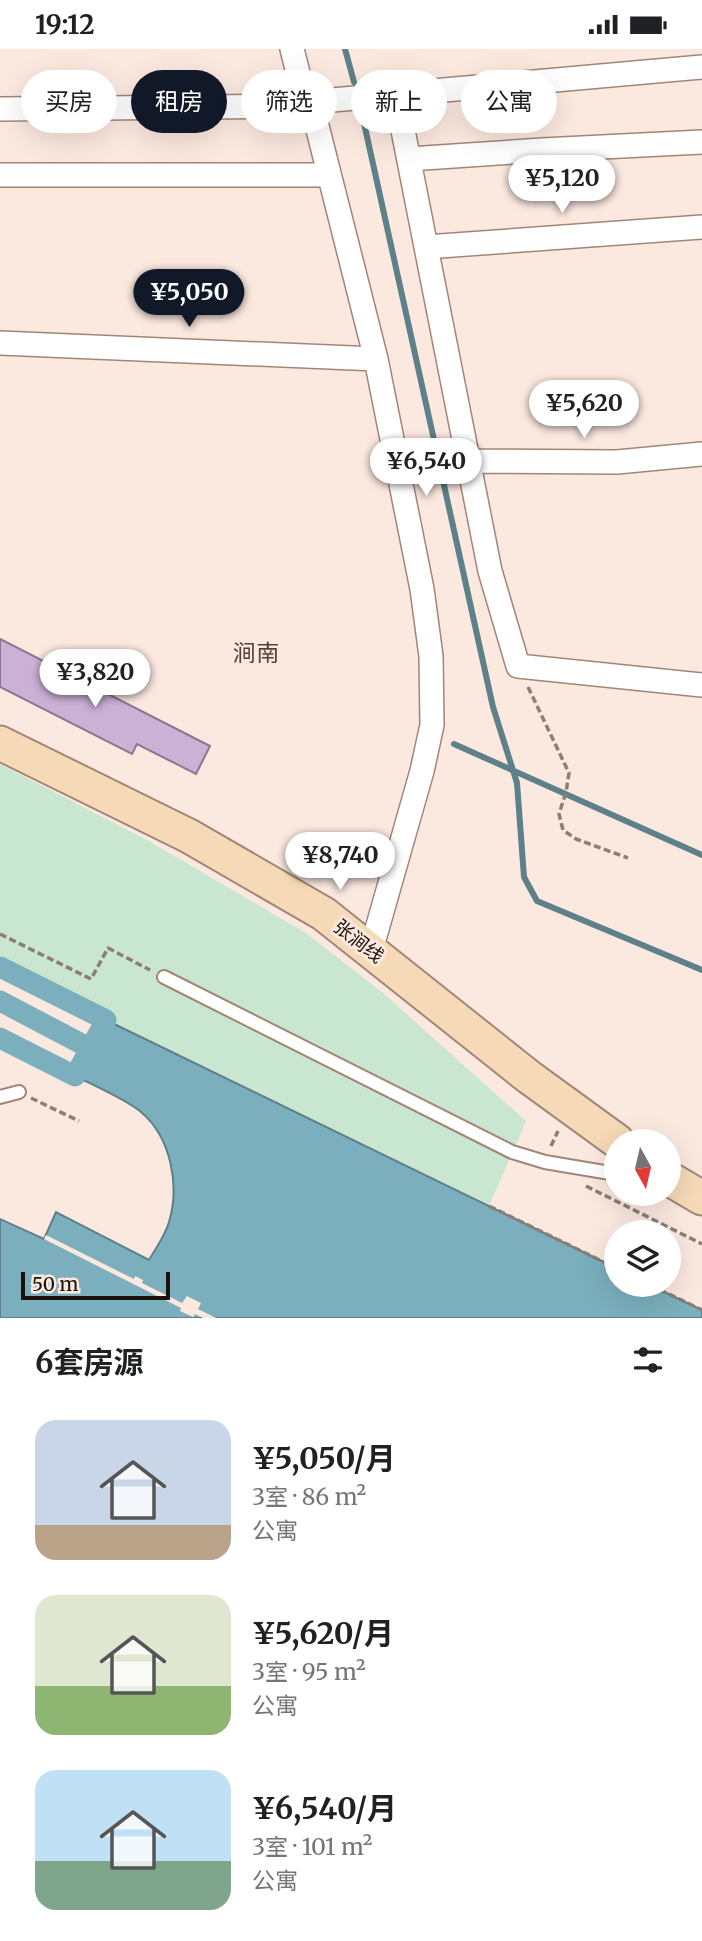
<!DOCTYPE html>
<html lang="zh">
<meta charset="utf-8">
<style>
body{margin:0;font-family:Merriweather,"Noto Sans SC",serif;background:#f2f2f2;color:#202124;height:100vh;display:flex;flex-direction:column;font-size:26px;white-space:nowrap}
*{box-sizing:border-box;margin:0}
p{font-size:23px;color:#757577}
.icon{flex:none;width:38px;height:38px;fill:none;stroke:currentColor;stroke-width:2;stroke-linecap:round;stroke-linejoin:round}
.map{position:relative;height:1269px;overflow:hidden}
.drawer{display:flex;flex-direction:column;background:#fff;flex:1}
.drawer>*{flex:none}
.guide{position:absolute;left:21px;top:21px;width:662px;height:63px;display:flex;gap:14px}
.needle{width:46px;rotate:172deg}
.fabs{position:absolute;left:604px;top:1080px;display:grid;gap:14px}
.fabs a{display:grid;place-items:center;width:77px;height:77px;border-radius:50%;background:#fff;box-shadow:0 7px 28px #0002;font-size:35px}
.scale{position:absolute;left:21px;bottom:18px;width:149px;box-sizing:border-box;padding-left:7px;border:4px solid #1c120c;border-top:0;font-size:19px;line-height:24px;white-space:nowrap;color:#1c120c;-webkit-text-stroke:5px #fbe8df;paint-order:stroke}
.price{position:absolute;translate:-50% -60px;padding:0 16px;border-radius:24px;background:#fff;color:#222;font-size:23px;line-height:46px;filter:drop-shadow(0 2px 4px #0008)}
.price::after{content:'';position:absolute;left:50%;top:42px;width:21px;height:16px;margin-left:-10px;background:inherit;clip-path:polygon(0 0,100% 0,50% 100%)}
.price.selected{background:#111827;color:#fff}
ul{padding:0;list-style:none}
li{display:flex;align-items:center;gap:21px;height:175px;padding:0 35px}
li span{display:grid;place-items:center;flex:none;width:196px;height:140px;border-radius:21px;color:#555}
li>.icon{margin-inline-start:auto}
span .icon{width:84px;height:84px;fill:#fffc;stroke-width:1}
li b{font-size:30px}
h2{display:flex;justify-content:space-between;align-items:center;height:84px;padding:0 35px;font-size:30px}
.pill{padding:0 24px;border-radius:32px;background:#fff;box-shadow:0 7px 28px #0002;font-size:24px;line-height:63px}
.pill.selected{background:#111827;color:#fff}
.status{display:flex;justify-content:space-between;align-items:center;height:49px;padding:0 35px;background:#fff;direction:ltr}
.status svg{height:19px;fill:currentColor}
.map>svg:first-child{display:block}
.green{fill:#c9e6d0}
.water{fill:#7bafbd;stroke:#5e8088;stroke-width:2}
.pier{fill:#fbe8df}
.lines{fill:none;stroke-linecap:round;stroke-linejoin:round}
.stream{stroke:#5e8088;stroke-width:6}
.canal{stroke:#7bafbd;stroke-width:21}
.building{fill:#cab1d5;stroke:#88788f;stroke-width:2}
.service-casing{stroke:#a18678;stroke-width:16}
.minor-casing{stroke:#a18678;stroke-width:26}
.secondary-casing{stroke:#a18678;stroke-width:37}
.path{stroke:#8c7e76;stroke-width:3.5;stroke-dasharray:7 3.5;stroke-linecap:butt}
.service{stroke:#fff;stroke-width:12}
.minor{stroke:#fff;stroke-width:23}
.secondary{stroke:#f6dab7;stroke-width:33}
.labels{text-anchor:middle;stroke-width:6;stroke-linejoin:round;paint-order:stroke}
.street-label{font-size:19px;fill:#1c120c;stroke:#fbe8df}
.quarter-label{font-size:23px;fill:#573f33;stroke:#fbe8df}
</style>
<div class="status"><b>19:12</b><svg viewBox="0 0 49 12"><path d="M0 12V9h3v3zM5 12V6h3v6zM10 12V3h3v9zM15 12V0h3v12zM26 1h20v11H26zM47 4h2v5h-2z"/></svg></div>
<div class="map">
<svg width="702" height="1269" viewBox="0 0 702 1269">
<rect width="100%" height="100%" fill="#fbe8df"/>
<path class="green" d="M0,715L147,791L306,884L383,944L526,1072L489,1157L0,918Z"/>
<path class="water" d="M106,971L616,1219V1236H650L702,1261V1269H0V1170L44,1190L56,1163L149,1211C156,1199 165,1187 169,1173C180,1137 171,1088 141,1063C127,1051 93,1036 75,1027Z"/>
<path class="pier" d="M46,1186L134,1230L135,1227L143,1231L142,1234L182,1254L187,1247L201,1254L198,1260L216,1269H203L195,1265L193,1268L180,1262L181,1259L44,1190Z"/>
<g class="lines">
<path class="stream" d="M345,0L354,33
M362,65L493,658L517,734L524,828L537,852L702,921
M454,695L702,806"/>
<path class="canal" d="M0,918L106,971L75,1027L0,989
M0,952L116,1013"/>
</g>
<path class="building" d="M0,590L210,697L196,725L137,695L132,705L0,638Z"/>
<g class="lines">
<defs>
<path id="service" d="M164,928L512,1103L545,1113L616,1125
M0,1048L19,1043"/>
<path id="minor" d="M292,0L301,36L315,69L376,310L422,540L431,607L432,676L422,722L371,901
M396,46L490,522L518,617L702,636
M0,60L311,57L321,52L702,18
M409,110L542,101L702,93
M0,126H329
M426,198L702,178
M0,294L376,310
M468,412L617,413L702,405"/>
<path id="secondary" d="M0,694L189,787L324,865L529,1028L617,1092
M668,1129L702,1149"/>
</defs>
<use href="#service" class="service-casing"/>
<use href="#minor" class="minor-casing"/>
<use href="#secondary" class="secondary-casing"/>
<path class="path" d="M528,638L569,724L566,743L559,765L563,781L576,790L628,809
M0,885L91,930L108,899L150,921
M31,1049L79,1072
M551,1097L558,1082
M586,1137L702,1195
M489,1157L616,1219
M650,1236L702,1261"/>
<use href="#service" class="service"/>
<use href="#minor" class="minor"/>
<use href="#secondary" class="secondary"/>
</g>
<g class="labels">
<g class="street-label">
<text transform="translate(359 892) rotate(38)" y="7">张涧线</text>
</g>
<g class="quarter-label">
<text x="256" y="612">涧南</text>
</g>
</g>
</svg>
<div class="fabs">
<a><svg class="needle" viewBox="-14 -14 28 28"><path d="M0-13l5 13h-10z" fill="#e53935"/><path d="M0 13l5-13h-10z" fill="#757577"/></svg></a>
<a><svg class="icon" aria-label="layers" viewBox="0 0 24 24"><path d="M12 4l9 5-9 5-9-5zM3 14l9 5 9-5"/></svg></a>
</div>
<div class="scale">50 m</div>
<b class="price" style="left:562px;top:166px">¥5,120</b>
<b class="price selected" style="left:189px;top:280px">¥5,050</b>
<b class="price" style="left:584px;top:391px">¥5,620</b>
<b class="price" style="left:426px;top:449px">¥6,540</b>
<b class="price" style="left:95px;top:660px">¥3,820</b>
<b class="price" style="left:340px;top:843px">¥8,740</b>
<div class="guide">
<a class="pill">买房</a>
<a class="pill selected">租房</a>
<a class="pill">筛选</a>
<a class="pill">新上</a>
<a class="pill">公寓</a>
</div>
</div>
<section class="drawer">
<h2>6套房源<svg class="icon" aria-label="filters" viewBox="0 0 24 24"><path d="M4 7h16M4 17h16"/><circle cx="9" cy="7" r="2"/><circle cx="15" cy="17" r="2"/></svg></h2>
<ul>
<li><span style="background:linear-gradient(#c9d6e8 75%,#b9a48a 0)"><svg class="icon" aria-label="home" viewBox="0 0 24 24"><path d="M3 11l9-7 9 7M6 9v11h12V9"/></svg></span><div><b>¥5,050/月</b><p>3室 · 86 m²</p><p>公寓</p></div></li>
<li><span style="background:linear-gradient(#dfe7d0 65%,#8fb573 0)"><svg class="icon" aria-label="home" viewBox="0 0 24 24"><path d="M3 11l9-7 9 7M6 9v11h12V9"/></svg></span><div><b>¥5,620/月</b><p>3室 · 95 m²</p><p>公寓</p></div></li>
<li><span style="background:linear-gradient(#bfe0f5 65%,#7fa58c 0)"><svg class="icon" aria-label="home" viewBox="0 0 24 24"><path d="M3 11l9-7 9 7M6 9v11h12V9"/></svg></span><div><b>¥6,540/月</b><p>3室 · 101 m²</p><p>公寓</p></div></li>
</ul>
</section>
